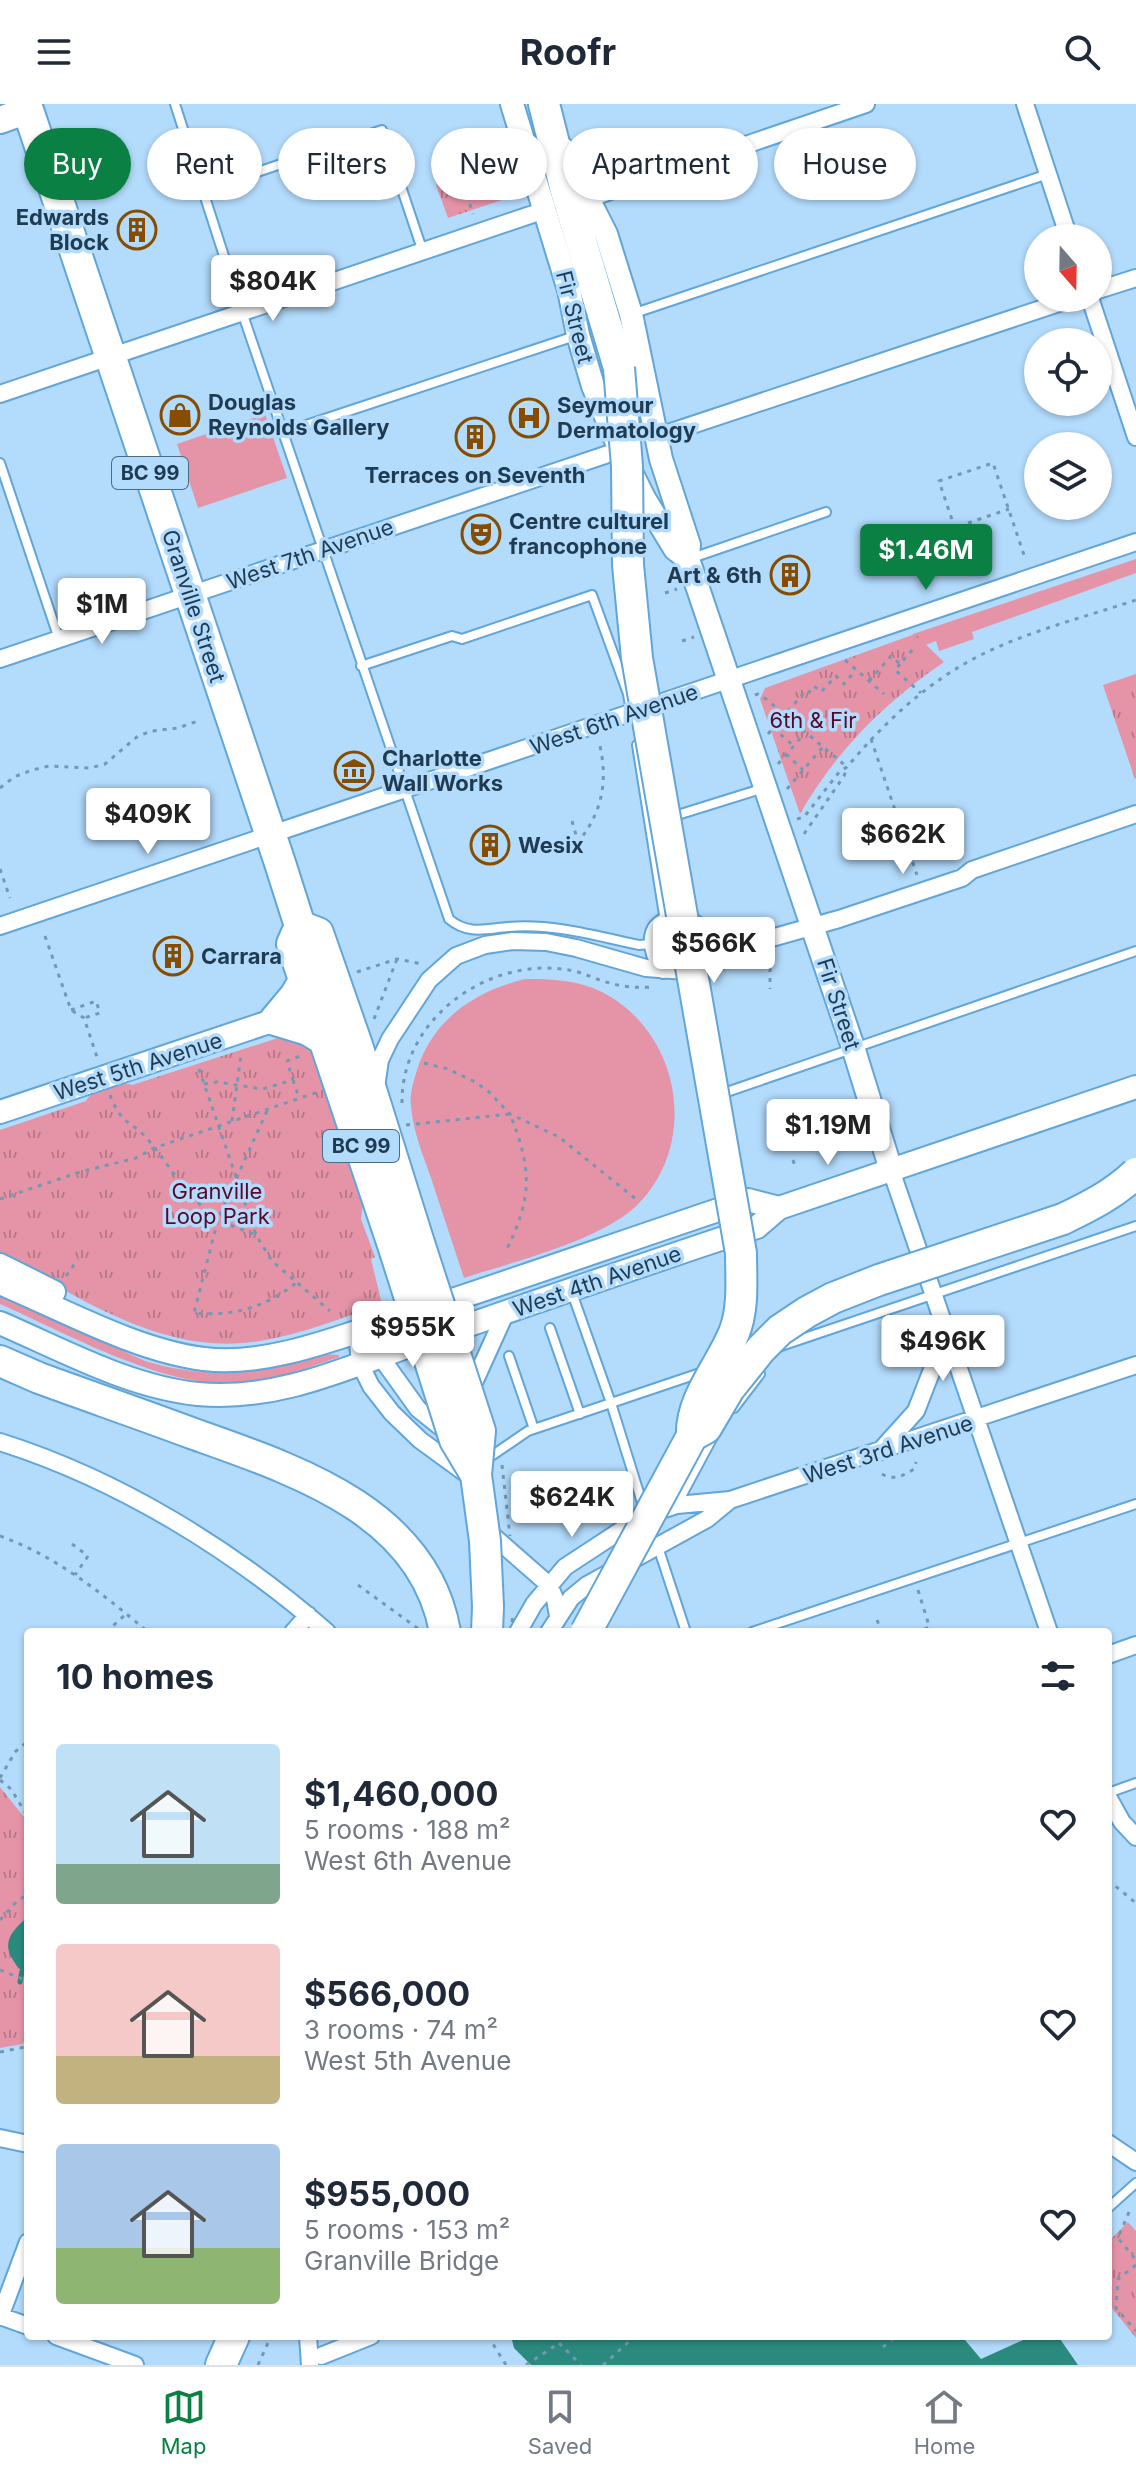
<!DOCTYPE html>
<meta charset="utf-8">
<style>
body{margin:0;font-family:Inter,sans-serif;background:#f6f6f7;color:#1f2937;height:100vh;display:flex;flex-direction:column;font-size:30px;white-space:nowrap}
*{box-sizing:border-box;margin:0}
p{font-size:26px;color:#747a83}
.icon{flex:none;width:44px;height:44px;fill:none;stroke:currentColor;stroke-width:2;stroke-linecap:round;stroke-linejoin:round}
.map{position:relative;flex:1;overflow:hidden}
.sheet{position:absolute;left:24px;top:1524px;width:1088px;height:712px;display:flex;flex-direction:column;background:#fff;border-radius:8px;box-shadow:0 2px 6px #0004}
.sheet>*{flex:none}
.top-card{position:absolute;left:24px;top:24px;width:1088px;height:72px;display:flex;gap:16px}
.needle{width:52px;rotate:160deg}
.tools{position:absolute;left:1024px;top:120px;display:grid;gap:16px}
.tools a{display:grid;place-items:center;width:88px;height:88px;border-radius:50%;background:#fff;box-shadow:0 2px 6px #0004;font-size:40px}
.price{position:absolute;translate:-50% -68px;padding:0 18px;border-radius:8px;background:#fff;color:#222;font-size:26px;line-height:52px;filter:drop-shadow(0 2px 4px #0008)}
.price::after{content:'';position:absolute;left:50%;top:48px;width:24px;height:18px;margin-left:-12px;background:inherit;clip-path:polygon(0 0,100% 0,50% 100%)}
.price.current{background:#0b8043;color:#fff}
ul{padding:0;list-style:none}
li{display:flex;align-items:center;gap:24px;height:200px;padding:0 32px}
li span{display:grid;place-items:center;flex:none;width:224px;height:160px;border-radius:8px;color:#555}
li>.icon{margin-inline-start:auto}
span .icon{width:96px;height:96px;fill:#fffc;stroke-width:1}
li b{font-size:34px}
h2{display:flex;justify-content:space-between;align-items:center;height:96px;padding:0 32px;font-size:34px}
.chip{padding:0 28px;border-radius:36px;background:#fff;box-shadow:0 2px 6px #0004;font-size:28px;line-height:72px}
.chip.current{background:#0b8043;color:#fff}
header{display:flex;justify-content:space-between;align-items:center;height:104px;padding:0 32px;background:#fff;font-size:36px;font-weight:700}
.dock{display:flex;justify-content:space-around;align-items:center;height:112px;border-top:2px solid #e0e1e3;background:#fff;font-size:22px;color:#747a83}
.dock a{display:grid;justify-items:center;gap:4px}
.dock .current{color:#0b8043}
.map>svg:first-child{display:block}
.green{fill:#e594a8}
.park{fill:url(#park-tufts)}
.water{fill:#2b8a7e}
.pier{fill:#b3dbfc}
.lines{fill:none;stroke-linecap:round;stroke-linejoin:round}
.stream{stroke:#2b8a7e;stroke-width:5}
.lane-casing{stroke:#61a5d9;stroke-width:12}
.street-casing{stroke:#61a5d9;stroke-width:20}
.secondary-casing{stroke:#61a5d9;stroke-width:26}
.primary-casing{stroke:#61a5d9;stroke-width:30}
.highway-casing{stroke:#61a5d9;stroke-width:34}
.path{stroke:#7498b4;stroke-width:3;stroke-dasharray:4 6;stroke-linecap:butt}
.lane{stroke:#fff;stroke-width:8}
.street{stroke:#fff;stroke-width:16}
.secondary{stroke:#fff;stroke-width:22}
.primary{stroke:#fff;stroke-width:26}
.highway{stroke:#fff;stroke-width:30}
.highway-bridge-casing{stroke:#61a5d9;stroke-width:34;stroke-linecap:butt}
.path-bridge{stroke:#7498b4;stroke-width:3;stroke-dasharray:4 6;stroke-linecap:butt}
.highway-bridge{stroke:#fff;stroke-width:30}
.labels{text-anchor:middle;stroke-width:7;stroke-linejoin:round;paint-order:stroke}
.shield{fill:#b3dbfc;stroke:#4b6b84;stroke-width:2}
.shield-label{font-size:20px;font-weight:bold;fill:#1e3b51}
.poi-label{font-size:22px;font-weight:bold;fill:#1e3b51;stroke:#b3dbfc;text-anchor:start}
.street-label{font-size:22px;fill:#1e3b51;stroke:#b3dbfc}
.park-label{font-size:22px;fill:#580829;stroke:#b3dbfc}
</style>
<header><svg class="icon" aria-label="menu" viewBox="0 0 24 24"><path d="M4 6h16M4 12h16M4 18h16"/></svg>Roofr<svg class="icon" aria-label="search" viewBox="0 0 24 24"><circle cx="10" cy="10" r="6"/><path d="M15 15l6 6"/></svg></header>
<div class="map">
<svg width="1136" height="2261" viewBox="0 0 1136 2261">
<defs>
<pattern id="park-tufts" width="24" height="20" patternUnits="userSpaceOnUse" patternTransform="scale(2)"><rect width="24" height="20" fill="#e594a8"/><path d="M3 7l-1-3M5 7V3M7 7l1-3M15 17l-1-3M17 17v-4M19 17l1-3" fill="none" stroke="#b97a8b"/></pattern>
</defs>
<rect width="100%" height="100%" fill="#b3dbfc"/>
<path class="green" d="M265,310L287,374L198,404L177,340Z
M1136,455V469L972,528L974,535L939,547L936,537L918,544L913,530Z
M525,875C552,875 578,876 602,888C682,929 701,1043 633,1105C594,1138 513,1158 464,1174C453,1141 442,1107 431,1074C423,1051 413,1027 411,1002C409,989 415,973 419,960C437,912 477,887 525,875Z
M0,1191L145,1257C185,1269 229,1273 271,1263C294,1258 314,1248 339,1251V1253C304,1265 270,1279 232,1280C158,1281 68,1230 0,1200Z"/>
<path class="park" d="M493,49L508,94L448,114L436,81L443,66Z
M915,530L944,558C885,598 835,648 800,710L760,595L765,584Z
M1136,570V674L1135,675L1103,581Z
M287,931L308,942L313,949L363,1097L361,1115L375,1153L371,1155L382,1200C342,1214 302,1230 260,1237C163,1253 82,1194 0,1151V1026L86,997C93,984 119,976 132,981Z
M0,1683L28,1718V1925L23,1940L0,1944Z
M1128,2118L1136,2127V2234L1111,2203L1108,2193V2138Z"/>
<path class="water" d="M28,1813V1867C19,1867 18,1864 13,1856C1,1838 13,1825 28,1813Z
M511,2232H1058L1078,2261H531L514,2244Z"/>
<path class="pier" d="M970,2232H1032L981,2255L965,2236Z"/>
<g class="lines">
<path class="stream" d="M20,1878L22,1867"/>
<defs>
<path id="lane" d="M175,0L242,208L449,815C468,831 485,825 508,823C552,819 597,832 639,841L651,840
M204,86L382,26L423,148
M632,210L1048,70
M282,329L578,231
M0,359L59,535
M692,454L826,408
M361,562L452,532L462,535L592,491L628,590L631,608
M637,641L665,817
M671,713L764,684
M718,991L1136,847
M571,1186L611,1299L644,1405
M550,1224L580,1310
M781,1242L1136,1122
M509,1252L534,1325
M734,1304L760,1270
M484,1357L528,1327L703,1268
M677,1400L714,1331
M658,1443L686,1528
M752,1528L1136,1400
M1108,1689L1136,1679
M1108,2104L1136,2079"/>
<path id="street" d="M1025,0L1069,134
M590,94L866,0
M1098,186L1136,174
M1090,194L1136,333
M0,290L545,106
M656,333L1074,194
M0,555L620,346
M0,822L1136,438
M663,866C650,846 644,816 679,815C693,814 702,826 713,832C724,837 739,838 750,841
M376,983L380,956L390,935L429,876L456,852L485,841L513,837L546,838L576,844L646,864L685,867L732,853L750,841L775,833L839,815L962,774L972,766L1136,710
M891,1066L1049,1528
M357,1227L360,1260L371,1282L392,1309L420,1336L468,1371
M357,1227L380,1252L418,1305L448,1329
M472,1291V1283L506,1208
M0,1338C120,1376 233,1446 327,1528
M879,1348L916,1307L946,1230
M484,1424L549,1481L555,1495L558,1512
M293,1528L308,1511
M518,1528L534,1500L565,1463L626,1423L646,1411L677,1401L730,1396L1136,1261
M549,1528L571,1494L587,1481L707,1415L730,1396
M1108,1551L1136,1541
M1108,1693L1122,1718L1136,1733
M0,2034L28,2040
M1108,2039L1136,2058
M0,2212L28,2222
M0,2213L28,2138
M56,2232L135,2261
M308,2232L310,2261
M321,2252L371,2232"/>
<path id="secondary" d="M512,0L569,186L578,231L593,282L620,346L644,394L675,445L688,455
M563,45L606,130L631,210L661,355L689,441L688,455L853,943L891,1066
M0,1008L275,916
M0,1161L54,1188
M0,1179C62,1205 137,1247 204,1255C265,1263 340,1233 398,1214C515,1176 631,1135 748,1096L779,1104
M0,1219C63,1246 129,1283 198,1290C283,1298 359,1258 437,1232C544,1195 650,1158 757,1123L779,1104L1136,983"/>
<path id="primary" d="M0,16L28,6"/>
<path id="highway" d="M26,0L280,759L300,822L292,840L395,1147
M544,0L566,87L619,264
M300,822L318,829L357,941L419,1139
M305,875L295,892L275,916L308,926L326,937
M0,1257L39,1274C91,1293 143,1311 194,1330C295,1366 424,1407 445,1528
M487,1528L488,1503
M221,2261L234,2232"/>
</defs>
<use href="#lane" class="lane-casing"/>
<use href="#street" class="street-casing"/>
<use href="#secondary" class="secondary-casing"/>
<use href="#primary" class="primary-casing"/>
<use href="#highway" class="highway-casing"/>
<path class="path" d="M451,43L473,110
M968,419L1009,405
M971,472L939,377L993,359L1025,454
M665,489L677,485
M682,537L694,533
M845,556L884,590
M900,560L895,566L921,589
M869,577L891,552L900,560L913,545
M755,591L758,590L766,595L847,663
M773,624L794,642
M768,630L803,590L806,592L814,582L821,588L836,572L844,580L856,566
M871,635L917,771
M786,650L803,666
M778,660L804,630
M0,684L14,673L32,666L49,662L90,664L105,660L138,632L152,627L178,624L198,617
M787,685L823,643
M797,715L804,713L840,667L847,663C883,620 923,582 973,555C1024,528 1082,514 1136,496
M572,717L578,738C602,709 608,678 600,642
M804,730L844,672L847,663
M0,765L10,794
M45,832L71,906L84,914L98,956
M770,864V885
M357,868L397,855L422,860
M71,906L96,897L100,909L84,914
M374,915L397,855
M424,959L448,965L475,978L488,987L510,1010L559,1033L637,1096
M199,965L256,1131L272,1157L330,1207
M293,976L299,994
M204,980L217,978L263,985L293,976L287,957L300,952
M110,991C122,1023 132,1016 150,1038C171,1063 187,1094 216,1113C227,1121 243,1126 256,1131
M402,999C401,914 489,852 569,866C583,868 596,876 610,879C623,883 639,884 653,883
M267,1007L218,1115L194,1209C233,1213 265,1203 296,1179
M232,1017L241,951
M406,1021L510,1010C533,1068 532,1094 505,1149
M793,1056L796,1065
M0,1095L80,1068L136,1054L154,1044L318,988
M66,1172L78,1155
M882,1370C893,1377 903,1372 914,1365L916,1358
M0,1432C56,1452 103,1490 148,1528
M72,1440L88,1452L75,1471
M358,1481L420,1526
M918,1486L931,1528
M877,1516L882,1528
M106,1528L126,1510
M915,1528L930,1523
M0,1674L15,1648L28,1637
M0,1676L11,1685L28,1713
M1108,1776L1136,1799
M0,1816L18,1796L28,1791
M0,1866L28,1877
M0,1948L25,1943L28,1936
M1129,2108L1118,2134L1136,2156
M1136,2161L1118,2175L1116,2204L1136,2227
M488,2232L506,2261
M552,2232L581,2261
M883,2243L896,2232
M258,2261L271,2232
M526,2261L556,2241
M603,2261L633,2234L687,2232"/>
<use href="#lane" class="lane"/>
<use href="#street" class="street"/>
<use href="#secondary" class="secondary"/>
<use href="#primary" class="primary"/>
<use href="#highway" class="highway"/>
<defs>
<path id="highway-bridge" d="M619,264L627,362L628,461L637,554L741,1149C741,1175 744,1204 734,1229C720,1263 690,1296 692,1332
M419,1139L480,1327L476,1371L485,1437L488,1503
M395,1147L455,1336L476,1371
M586,1528L692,1332L706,1324L729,1285L761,1245L780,1226L807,1208L833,1194L879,1176L1063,1115C1090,1102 1114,1090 1136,1069"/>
</defs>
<use href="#highway-bridge" class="highway-bridge-casing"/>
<path class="path-bridge" d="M502,1361L510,1432
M511,1528L513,1508"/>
<use href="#highway-bridge" class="highway-bridge"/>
</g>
<defs>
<symbol id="building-ring" viewBox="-11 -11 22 22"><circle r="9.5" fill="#b3dbfc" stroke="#864d01" stroke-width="1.5"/><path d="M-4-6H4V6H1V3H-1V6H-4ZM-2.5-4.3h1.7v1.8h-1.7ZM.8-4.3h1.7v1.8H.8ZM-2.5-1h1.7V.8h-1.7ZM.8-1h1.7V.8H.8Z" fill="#864d01"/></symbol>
<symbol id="shop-ring" viewBox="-11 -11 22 22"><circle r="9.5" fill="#b3dbfc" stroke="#864d01" stroke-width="1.5"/><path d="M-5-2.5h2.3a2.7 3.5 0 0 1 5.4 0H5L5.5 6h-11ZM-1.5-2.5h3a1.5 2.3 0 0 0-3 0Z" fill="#864d01"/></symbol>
<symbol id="hospital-ring" viewBox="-11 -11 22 22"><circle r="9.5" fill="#b3dbfc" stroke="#864d01" stroke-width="1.5"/><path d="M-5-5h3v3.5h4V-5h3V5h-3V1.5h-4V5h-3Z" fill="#864d01"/></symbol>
<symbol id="theatre-ring" viewBox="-11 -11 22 22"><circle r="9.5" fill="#b3dbfc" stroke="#864d01" stroke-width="1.5"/><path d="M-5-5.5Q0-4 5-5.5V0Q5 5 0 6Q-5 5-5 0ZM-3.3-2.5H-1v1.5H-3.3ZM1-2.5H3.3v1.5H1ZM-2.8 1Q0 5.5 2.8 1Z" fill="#864d01"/></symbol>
<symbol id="museum-ring" viewBox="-11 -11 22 22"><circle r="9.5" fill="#b3dbfc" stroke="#864d01" stroke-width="1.5"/><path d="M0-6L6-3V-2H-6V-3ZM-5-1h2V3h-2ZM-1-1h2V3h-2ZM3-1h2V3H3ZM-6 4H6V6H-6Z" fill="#864d01"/></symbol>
</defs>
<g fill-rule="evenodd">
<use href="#building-ring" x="115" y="104" width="44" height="44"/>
<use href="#shop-ring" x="158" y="289" width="44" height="44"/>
<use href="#hospital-ring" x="507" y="292" width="44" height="44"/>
<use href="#building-ring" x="453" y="311" width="44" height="44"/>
<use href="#theatre-ring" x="459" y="408" width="44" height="44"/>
<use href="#building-ring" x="768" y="449" width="44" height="44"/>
<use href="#museum-ring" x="332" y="645" width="44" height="44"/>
<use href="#building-ring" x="468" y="719" width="44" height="44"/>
<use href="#building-ring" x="151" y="830" width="44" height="44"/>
</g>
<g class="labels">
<g class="shield">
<rect x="112" y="353" width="76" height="32" rx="6"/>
<rect x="323" y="1026" width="76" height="32" rx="6"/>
</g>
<g class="shield-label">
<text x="150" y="376">BC 99</text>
<text x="361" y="1049">BC 99</text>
</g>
<g class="poi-label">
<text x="109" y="121" text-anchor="end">Edwards<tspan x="109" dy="25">Block</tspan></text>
<text x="208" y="306">Douglas<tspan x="208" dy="25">Reynolds Gallery</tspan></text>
<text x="557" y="309">Seymour<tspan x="557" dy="25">Dermatology</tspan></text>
<text x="475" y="379" text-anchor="middle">Terraces on Seventh</text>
<text x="509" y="425">Centre culturel<tspan x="509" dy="25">francophone</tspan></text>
<text x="762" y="479" text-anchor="end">Art &amp; 6th</text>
<text x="382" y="662">Charlotte<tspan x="382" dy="25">Wall Works</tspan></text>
<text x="518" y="749">Wesix</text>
<text x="201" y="860">Carrara</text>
</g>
<g class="street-label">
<text transform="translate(575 213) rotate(76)" y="8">Fir Street</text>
<text transform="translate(310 450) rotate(-19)" y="8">West 7th Avenue</text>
<text transform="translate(194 502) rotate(72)" y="8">Granville Street</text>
<text transform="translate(614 615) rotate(-19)" y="8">West 6th Avenue</text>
<text transform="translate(839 900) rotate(72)" y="8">Fir Street</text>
<text transform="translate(138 962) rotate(-18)" y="8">West 5th Avenue</text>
<text transform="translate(597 1177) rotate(-19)" y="8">West 4th Avenue</text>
<text transform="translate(888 1345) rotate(-18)" y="8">West 3rd Avenue</text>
</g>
<g class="park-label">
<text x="813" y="624">6th &amp; Fir</text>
<text x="217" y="1095">Granville<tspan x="217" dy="25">Loop Park</tspan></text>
</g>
</g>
</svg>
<div class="tools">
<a><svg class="needle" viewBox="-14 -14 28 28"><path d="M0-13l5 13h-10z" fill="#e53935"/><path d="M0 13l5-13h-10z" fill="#747a83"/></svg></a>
<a><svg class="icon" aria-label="locate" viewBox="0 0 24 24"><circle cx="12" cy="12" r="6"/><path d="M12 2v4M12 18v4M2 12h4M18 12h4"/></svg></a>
<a><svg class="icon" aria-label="layers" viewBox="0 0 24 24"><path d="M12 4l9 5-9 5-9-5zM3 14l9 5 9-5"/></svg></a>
</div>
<b class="price" style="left:273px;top:219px">$804K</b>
<b class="price current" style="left:926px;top:488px">$1.46M</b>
<b class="price" style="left:102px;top:542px">$1M</b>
<b class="price" style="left:148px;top:752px">$409K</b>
<b class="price" style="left:903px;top:772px">$662K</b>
<b class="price" style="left:714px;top:881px">$566K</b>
<b class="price" style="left:828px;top:1063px">$1.19M</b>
<b class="price" style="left:413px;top:1265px">$955K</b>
<b class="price" style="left:943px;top:1279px">$496K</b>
<b class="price" style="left:572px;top:1435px">$624K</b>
<div class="top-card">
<a class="chip current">Buy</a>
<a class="chip">Rent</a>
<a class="chip">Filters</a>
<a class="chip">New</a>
<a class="chip">Apartment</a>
<a class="chip">House</a>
</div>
<section class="sheet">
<h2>10 homes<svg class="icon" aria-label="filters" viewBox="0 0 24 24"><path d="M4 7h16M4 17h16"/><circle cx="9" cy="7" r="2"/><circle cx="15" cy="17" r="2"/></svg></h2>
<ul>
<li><span style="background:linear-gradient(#bfe0f5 75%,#7fa58c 0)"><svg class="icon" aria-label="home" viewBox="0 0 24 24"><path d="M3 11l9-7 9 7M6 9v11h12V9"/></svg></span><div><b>$1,460,000</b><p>5 rooms · 188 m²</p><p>West 6th Avenue</p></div><svg class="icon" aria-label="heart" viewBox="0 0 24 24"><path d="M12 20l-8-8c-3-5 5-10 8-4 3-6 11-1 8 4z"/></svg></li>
<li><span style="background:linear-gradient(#f6c9c9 70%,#c2b280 0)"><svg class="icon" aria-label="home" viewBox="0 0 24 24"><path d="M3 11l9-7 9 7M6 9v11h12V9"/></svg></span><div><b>$566,000</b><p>3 rooms · 74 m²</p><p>West 5th Avenue</p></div><svg class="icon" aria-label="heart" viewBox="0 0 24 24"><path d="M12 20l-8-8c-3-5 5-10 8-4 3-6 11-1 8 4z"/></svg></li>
<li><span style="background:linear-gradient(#a9c7e8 65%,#8fb573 0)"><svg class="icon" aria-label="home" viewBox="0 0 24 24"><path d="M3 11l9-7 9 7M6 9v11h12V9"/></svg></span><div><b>$955,000</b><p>5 rooms · 153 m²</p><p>Granville Bridge</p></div><svg class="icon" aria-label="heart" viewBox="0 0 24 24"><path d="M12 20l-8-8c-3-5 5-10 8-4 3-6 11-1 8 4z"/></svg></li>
</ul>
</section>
</div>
<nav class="dock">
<a class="current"><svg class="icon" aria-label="map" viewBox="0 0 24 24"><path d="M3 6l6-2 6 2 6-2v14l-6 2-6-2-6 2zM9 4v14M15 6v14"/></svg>Map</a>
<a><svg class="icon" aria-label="saved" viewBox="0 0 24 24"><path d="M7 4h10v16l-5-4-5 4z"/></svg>Saved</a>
<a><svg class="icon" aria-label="home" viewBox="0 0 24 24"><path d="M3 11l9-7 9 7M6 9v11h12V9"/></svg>Home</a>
</nav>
